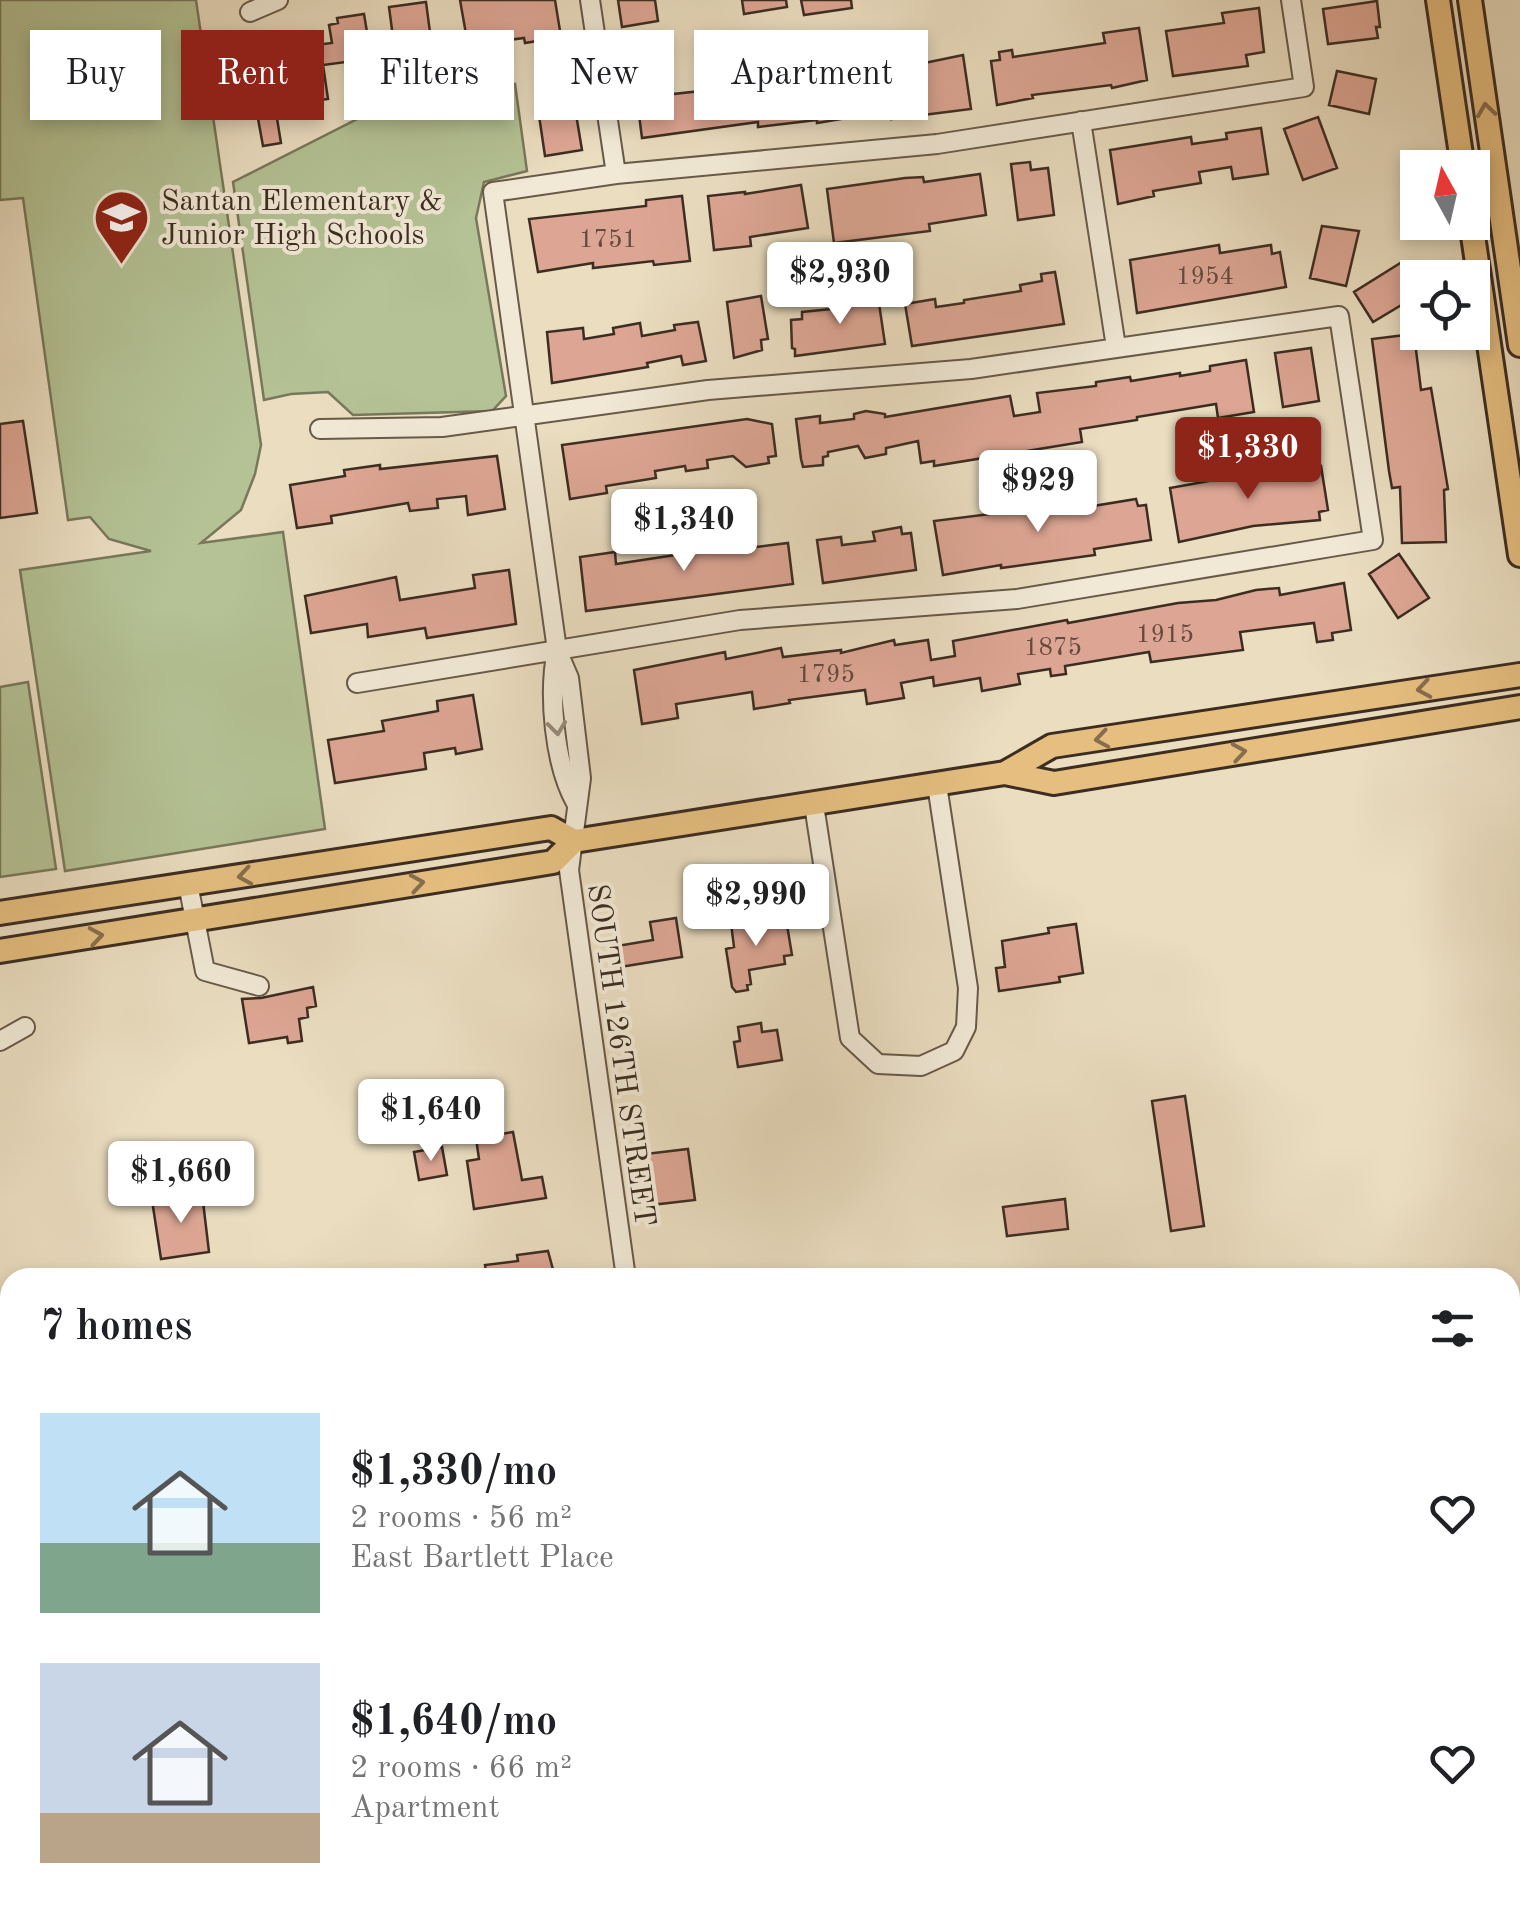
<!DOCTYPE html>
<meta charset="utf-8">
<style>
body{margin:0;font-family:"Old Standard TT",serif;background:#f2f2f2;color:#202124;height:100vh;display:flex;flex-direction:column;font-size:38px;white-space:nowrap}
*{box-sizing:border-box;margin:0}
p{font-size:32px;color:#757577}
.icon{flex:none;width:55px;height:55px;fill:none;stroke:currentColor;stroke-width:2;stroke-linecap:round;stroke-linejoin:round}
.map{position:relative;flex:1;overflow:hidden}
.panel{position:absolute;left:0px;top:1268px;width:1520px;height:642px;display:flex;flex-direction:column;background:#fff;border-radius:30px 30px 0 0;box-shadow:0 5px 15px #0003}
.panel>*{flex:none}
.hud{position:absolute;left:30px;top:30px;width:1000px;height:90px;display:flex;gap:20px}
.needle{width:65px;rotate:352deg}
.fabs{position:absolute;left:1400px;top:150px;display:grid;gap:20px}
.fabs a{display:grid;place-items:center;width:90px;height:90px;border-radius:0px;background:#fff;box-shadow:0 5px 15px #0003;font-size:50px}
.price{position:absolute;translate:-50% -85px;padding:0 22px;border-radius:10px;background:#fff;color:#222;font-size:32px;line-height:65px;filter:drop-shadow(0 2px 5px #0008)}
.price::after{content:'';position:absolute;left:50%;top:60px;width:30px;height:22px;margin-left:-15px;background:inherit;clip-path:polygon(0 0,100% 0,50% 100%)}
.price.current{background:#8f2418;color:#fff}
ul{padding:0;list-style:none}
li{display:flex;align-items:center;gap:30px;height:250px;padding:0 40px}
li span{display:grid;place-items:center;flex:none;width:280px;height:200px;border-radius:0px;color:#555}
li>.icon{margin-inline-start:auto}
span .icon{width:120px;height:120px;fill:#fffc;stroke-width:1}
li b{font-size:42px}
h2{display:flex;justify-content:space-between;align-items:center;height:120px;padding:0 40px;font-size:42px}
.chip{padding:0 35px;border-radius:0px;background:#fff;box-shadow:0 5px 15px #0003;font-size:35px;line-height:90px}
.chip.current{background:#8f2418;color:#fff}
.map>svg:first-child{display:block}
.green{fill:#b4c295;stroke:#78785b;stroke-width:2.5}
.building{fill:#dda694;stroke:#3c2d21;stroke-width:2.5}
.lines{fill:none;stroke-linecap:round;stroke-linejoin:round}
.minor-casing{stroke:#685949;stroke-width:22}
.major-casing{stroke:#3c2d21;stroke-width:28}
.minor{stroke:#f1e9d6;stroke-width:18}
.major{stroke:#e5be80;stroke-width:22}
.oneway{stroke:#886e4c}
.oneway2{stroke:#968b7c}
.labels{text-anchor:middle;stroke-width:8;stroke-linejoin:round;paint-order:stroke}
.number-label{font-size:25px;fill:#644b3e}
.poi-label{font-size:30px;fill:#3c2d21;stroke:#f1e9d6;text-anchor:start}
.street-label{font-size:30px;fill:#3c2d21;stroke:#f1e9d6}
</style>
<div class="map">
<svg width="1520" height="1908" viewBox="0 0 1520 1908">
<rect width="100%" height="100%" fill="#eaddc0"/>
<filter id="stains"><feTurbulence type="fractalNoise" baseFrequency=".002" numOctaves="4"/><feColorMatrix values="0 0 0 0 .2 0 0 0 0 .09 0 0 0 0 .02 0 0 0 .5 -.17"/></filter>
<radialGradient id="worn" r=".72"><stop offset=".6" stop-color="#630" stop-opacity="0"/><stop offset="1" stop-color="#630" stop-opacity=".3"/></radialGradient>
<path class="green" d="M0,0H196L261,445L255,474L241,510L201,543L283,532L325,829L65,871L20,570L151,551L109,539L90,517L68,520L23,198L0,200Z
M515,84L527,171L484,182L476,218L506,396L492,411L353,415L328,392L291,394L264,400L233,182L387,104Z
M28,682L56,869L0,877V687Z"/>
<path class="building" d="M460,0H555L561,37L525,43L524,38L494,42L495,47L469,51Z
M618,0H655L658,21L622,27Z
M742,0H786L787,7L744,14Z
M801,0H851L852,8L804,15Z
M1377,1L1380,27H1376L1378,38L1328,44L1323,9Z
M426,2L433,55L396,60L389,7Z
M1259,8L1264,52L1246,55L1248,66L1173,76L1166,31L1224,23L1222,13Z
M364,14L370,50L360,52L361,60L323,65L328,99L275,106L281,143L263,146L257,113L232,116L227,69L251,66V73L287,69L284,49L332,43L329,25L338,23L337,18Z
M1139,28L1147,80L1112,88L1111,85L1032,95L1033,98L997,105L991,61L1000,60L999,52L1012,50L1013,57L1105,43L1103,33Z
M963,55L971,109L891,119L889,111L817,123V120L758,127V122L642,138L635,84L661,81V85L672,84L673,94L782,82V89L812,84L811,69L848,65L850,87L888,81L886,71Z
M1337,71L1376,79L1369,114L1329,105Z
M573,96L582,150L545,156L537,102Z
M1318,117L1337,168L1303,180L1284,129Z
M1261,128L1268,174L1233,179L1231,167L1199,172L1201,183L1153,191L1154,196L1118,204L1110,150L1191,137L1192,144L1227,139L1226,133Z
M1030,162L1031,170L1048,168L1054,215L1018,220L1011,164Z
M980,174L986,215L929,224L930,231L834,243L827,189L905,178L923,177L924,182Z
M801,185L808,228L750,237L751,246L714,250L708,196L745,192V194Z
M682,196L690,261L654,265L653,261L593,268V263L538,272L529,219L646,206V200Z
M1322,226L1359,231L1346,286L1310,278Z
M1219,245L1220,253L1271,245L1272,254L1280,252L1286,287L1137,313L1130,260Z
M1402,262L1418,288V295L1373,322L1354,292Z
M1055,272L1064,324L912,346L905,304L935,299L936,307L964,303V300L1021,291L1020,285L1042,281L1041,274Z
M877,290L885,344L795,356V349L792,348L791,320L802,319V312L842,308L841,300L852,298V294Z
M761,296L768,339L761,340L762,350L734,358L727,302Z
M698,322L706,361L683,365L681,356L647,363L648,367L552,383L547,332L583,328L584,339L614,334L613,328L640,323L642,336L675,330L674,325Z
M1414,334L1421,390L1431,388L1440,441L1448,489L1444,490L1446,542L1402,543L1400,487L1392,488L1389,471L1372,339Z
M1311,348L1319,401L1283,407L1275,353Z
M1246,360L1254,412L1218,418L1216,404L1137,417V420L1080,429L1082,442L934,466V461L921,463L918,441L886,448V454L865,458L858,446L828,452V456L823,457V465L803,467L801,459L796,419L820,416V423L854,419V414L866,411L885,414V417L1010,396L1014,416L1040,412L1037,393L1096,386V382L1130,377L1131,381L1180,373V376L1210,371V366Z
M747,419L772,424L776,456L768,457L769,463L746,467L733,456L707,460L708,468L686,471L685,466L655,471L656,478L606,486L607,493L570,499L562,445Z
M23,421L37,513L0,518V424Z
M497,456L505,509L468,515L466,496L437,499L438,508L410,511L408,503L331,516L332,523L297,528L290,485L345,476L344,470L380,465V469Z
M1321,466L1328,510L1319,512L1320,520L1253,526L1179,542L1170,488L1264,471V475Z
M1136,499L1138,506L1146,505L1151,540L1094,549L1095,555L1001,568V565L943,575L934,521L1086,502L1087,507Z
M901,527L902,534L911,533L916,570L823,583L817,540L841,537L842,545L875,541L873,532Z
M729,536L732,550L788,543L793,584L586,611L580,557L615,552L616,564L695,552L694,542Z
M1399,554L1429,598L1398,618L1369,574Z
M509,570L516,624L427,638L425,628L368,637L367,624L311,633L305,596L396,577L400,600L475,588L473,575Z
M1344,583L1351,630L1332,633L1333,640L1317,642L1314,623L1240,632L1243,650L1151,662L1149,652L1065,666L1066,674L1051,676L1050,669L1018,674L1020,684L982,691L980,678L934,686L933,677L901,683L904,698L867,704L865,690L789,700L790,703L754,709L752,692L676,704L678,718L642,724L634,670L725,652L726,659L781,648L783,657L841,650V653L894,640L895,645L928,640L931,660L955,656L953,641L1051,623L1067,620L1068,623L1178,603L1216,600L1256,590L1279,588L1280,595Z
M473,695L482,749L456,754L455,748L424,753L426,769L335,783L328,740L384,731L382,721L438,711L437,701Z
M676,918L682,957L620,967L617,946L653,940L650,922Z
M759,919V923L786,919L792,955L784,956L785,964L749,970L751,984L747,985L748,990L736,992L732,987L726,949L734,947L731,923Z
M1076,924L1083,973L1059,977L1060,982L999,991L996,968L1005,967L1002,941L1049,933L1048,928Z
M313,987L316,1006L307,1008L308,1017L299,1019L302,1041L288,1043L287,1037L249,1043L242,999L261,998Z
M761,1023L762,1032L777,1030L782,1060L738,1067L734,1042L740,1041L738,1027Z
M1185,1096L1204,1226L1171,1231L1152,1101Z
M513,1132L522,1180L542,1177L546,1198L474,1209L467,1161L479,1159L476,1138Z
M442,1147L447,1175L419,1180L414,1152Z
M688,1149L695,1200L651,1205L645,1154Z
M202,1193L209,1252L161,1259L152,1200Z
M1065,1199L1068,1229L1007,1236L1003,1207Z
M548,1251L555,1277H487L485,1265L518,1261L517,1255Z"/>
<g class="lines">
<defs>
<path id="minor" d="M590,0L616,174
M250,12L278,0
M1081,121L1116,347
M320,429L442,427L708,390L971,369L1339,316L1373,540L1017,599L740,620L357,683
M557,650C548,694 554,764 576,803
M814,805L850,1038L878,1064L921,1066L954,1051L966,1027L968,988L937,785
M188,884L205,971L259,986
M0,1041L25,1027
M626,1278L569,870L581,778L569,678L557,650L493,192L616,174L937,144L1304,87L1291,0
M0,1320L10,1319
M0,1686L10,1684
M1510,1728L1520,1727
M305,1908L360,1900"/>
<path id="major" d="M1438,0L1463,168
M1470,0L1520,345
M1471,222L1520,555
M1005,773L1054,783L1520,707
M0,913L551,828L574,841
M0,951L553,862L574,841L1005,773L1052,746L1520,675"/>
</defs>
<use href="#minor" class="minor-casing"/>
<use href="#major" class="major-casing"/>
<use href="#minor" class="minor"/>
<use href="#major" class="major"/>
</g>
<defs><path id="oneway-chevron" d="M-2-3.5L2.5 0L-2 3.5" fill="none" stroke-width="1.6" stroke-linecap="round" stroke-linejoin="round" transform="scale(2.5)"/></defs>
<g class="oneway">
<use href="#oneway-chevron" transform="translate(1486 110) rotate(-98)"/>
<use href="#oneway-chevron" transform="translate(1424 689) rotate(171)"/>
<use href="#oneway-chevron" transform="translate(1102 739) rotate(171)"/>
<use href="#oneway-chevron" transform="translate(1239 752) rotate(-9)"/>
<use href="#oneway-chevron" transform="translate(245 876) rotate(171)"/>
<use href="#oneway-chevron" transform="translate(417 883) rotate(-9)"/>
<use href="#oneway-chevron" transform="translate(96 936) rotate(-9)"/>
</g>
<use class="oneway2" href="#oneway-chevron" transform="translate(557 728) rotate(83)"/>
<defs>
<symbol id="school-pin" viewBox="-11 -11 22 30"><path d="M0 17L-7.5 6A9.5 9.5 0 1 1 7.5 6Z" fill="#8f2418" stroke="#f1e9d6"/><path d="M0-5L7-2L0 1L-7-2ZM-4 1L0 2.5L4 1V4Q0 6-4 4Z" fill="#fff"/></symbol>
</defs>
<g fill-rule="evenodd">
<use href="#school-pin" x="90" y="186" width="63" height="86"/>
</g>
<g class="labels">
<g class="number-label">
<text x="608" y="247">1751</text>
<text x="1205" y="284">1954</text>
<text x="1165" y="642">1915</text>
<text x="1053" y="655">1875</text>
<text x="826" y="682">1795</text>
</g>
<g class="poi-label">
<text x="161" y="210">Santan Elementary &amp;<tspan x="161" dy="34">Junior High Schools</tspan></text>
</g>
<g class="street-label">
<text transform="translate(622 1055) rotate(82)" y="10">SOUTH 126TH STREET</text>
</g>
</g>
<rect width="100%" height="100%" filter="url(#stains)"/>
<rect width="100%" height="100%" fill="url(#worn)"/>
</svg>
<div class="fabs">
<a><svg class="needle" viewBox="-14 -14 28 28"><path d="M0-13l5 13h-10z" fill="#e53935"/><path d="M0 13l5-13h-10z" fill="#757577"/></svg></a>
<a><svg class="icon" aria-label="locate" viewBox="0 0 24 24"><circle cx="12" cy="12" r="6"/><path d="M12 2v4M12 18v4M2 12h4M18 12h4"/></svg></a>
</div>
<b class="price" style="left:840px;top:327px">$2,930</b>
<b class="price current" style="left:1248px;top:502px">$1,330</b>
<b class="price" style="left:1038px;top:535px">$929</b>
<b class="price" style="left:684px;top:574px">$1,340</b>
<b class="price" style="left:756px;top:949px">$2,990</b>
<b class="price" style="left:431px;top:1164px">$1,640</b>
<b class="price" style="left:181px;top:1226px">$1,660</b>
<div class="hud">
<a class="chip">Buy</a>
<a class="chip current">Rent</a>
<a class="chip">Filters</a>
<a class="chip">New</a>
<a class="chip">Apartment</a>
</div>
<section class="panel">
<h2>7 homes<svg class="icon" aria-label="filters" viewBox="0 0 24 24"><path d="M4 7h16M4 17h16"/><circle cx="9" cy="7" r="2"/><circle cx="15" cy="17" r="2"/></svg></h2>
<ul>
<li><span style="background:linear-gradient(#bfe0f5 65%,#7fa58c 0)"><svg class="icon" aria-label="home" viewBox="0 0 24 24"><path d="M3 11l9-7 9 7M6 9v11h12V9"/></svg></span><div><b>$1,330/mo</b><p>2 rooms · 56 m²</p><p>East Bartlett Place</p></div><svg class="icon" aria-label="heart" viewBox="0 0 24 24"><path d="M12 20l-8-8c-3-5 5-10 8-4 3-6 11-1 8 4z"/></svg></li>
<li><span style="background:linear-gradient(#c9d6e8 75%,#b9a48a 0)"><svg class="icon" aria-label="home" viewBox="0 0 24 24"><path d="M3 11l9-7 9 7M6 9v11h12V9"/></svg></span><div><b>$1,640/mo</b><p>2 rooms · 66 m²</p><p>Apartment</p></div><svg class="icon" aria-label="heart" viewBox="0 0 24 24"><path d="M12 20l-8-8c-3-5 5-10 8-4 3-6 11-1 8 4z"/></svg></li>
</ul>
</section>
</div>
